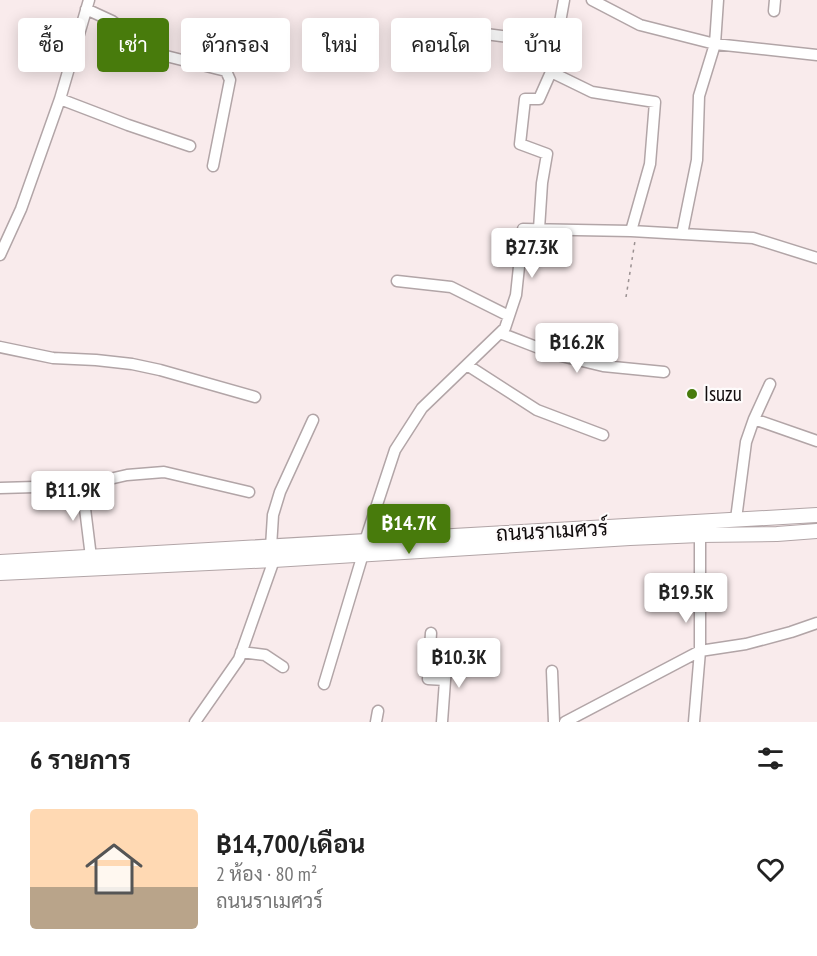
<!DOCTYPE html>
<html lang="th">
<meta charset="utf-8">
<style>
body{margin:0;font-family:"PT Sans Narrow",Sarabun,sans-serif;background:#f2f2f2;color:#222;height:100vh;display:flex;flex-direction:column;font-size:22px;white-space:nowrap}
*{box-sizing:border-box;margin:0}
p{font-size:20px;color:#767676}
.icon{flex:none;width:33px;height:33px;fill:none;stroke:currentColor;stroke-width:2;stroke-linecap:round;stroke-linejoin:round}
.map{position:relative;height:722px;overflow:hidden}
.panel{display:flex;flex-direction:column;background:#fff;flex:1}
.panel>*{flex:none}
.guide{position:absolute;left:18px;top:18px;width:782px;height:54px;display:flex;gap:12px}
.price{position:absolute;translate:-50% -51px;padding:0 14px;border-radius:6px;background:#fff;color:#222;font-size:20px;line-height:39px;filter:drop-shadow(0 2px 3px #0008)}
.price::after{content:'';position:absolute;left:50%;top:36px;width:18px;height:14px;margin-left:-9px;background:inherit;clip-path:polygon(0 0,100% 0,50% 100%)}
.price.current{background:#487b0c;color:#fff}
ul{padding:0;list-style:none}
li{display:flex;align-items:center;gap:18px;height:150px;padding:0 30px}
li span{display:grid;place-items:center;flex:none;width:168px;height:120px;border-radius:6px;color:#555}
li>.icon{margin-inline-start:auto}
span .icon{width:72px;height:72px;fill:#fffc;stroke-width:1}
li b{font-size:26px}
h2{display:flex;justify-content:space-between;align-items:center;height:72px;padding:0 30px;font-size:26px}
.tag{padding:0 21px;border-radius:6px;background:#fff;box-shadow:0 3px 15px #0003;font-size:21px;line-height:54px}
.tag.current{background:#487b0c;color:#fff}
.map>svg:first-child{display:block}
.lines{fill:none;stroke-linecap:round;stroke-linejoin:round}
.minor-casing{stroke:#b2a5a7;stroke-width:13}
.secondary-casing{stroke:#b2a5a7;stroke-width:16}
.path{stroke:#9a9091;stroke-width:1.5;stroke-dasharray:3 4.5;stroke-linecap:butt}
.minor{stroke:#fff;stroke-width:10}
.secondary{stroke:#fff;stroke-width:14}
.poi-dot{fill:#487b0c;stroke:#fefbfb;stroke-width:2}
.labels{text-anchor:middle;stroke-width:4.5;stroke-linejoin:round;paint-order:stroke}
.poi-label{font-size:21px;fill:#110c0d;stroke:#fefbfb;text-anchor:start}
.street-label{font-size:21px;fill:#110c0d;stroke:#fefbfb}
</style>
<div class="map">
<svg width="817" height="722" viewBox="0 0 817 722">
<rect width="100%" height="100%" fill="#f9ebec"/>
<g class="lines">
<defs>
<path id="minor" d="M592,0L640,25L715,44L817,55
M86,9L112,21L132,36L162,55L226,71L230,80L213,166
M774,11L775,0
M462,31L556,43
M551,72L592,92L655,102L650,164L631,231
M60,99L128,125L190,146
M539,229L542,183L547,154L520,144L525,99H539L551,72L564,0
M682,234L697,160L699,96L715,44L718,0
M0,255L21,209L60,99L89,0
M397,281L451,287L509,316
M500,333L557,355L603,366L664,372
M0,347L53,358L96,360L132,364L160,370L255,397
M467,365L537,410L603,435
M754,419L817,441
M82,484L91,557
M0,488L71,486L92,483L127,475L164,472L249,492
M736,519L746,442L754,419L770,384
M365,541L395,450L422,408L505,328L516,295L523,229L631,231L753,238L817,258
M271,547L273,515L280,492L313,420
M431,633L428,679L445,680
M241,652L265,655L283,667
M552,671L554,722
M324,684L363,554
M195,722L239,659L274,560
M376,722L378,711
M442,722L447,653
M565,722L700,651L746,644L791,632L817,623
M694,722L700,651V535L698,531"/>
<path id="secondary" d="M0,562L817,515
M0,573L274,560L630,538L700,535L777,534L817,531"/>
</defs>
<use href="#minor" class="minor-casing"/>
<use href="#secondary" class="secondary-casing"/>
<path class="path" d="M626,297L635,241"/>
<use href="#minor" class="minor"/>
<use href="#secondary" class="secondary"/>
</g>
<circle class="poi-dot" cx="692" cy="394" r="6"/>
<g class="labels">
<g class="poi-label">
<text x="704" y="401">Isuzu</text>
</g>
<g class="street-label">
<text transform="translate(552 531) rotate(-3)" y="7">ถนนราเมศวร์</text>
</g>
</g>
</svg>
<b class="price" style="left:532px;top:279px">฿27.3K</b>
<b class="price" style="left:577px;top:374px">฿16.2K</b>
<b class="price" style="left:73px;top:522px">฿11.9K</b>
<b class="price current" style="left:409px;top:555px">฿14.7K</b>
<b class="price" style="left:686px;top:624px">฿19.5K</b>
<b class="price" style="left:459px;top:689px">฿10.3K</b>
<div class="guide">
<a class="tag">ซื้อ</a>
<a class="tag current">เช่า</a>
<a class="tag">ตัวกรอง</a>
<a class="tag">ใหม่</a>
<a class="tag">คอนโด</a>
<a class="tag">บ้าน</a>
</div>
</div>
<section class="panel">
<h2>6 รายการ<svg class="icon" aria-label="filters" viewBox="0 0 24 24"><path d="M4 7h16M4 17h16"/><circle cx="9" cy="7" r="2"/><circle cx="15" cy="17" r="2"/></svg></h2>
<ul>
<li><span style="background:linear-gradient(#ffd9b3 65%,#b9a48a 0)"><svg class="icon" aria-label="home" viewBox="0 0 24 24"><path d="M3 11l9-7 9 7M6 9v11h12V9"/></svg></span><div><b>฿14,700/เดือน</b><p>2 ห้อง · 80 m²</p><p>ถนนราเมศวร์</p></div><svg class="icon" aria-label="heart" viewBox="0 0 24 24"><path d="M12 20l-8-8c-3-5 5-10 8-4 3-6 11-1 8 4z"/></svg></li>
</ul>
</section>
